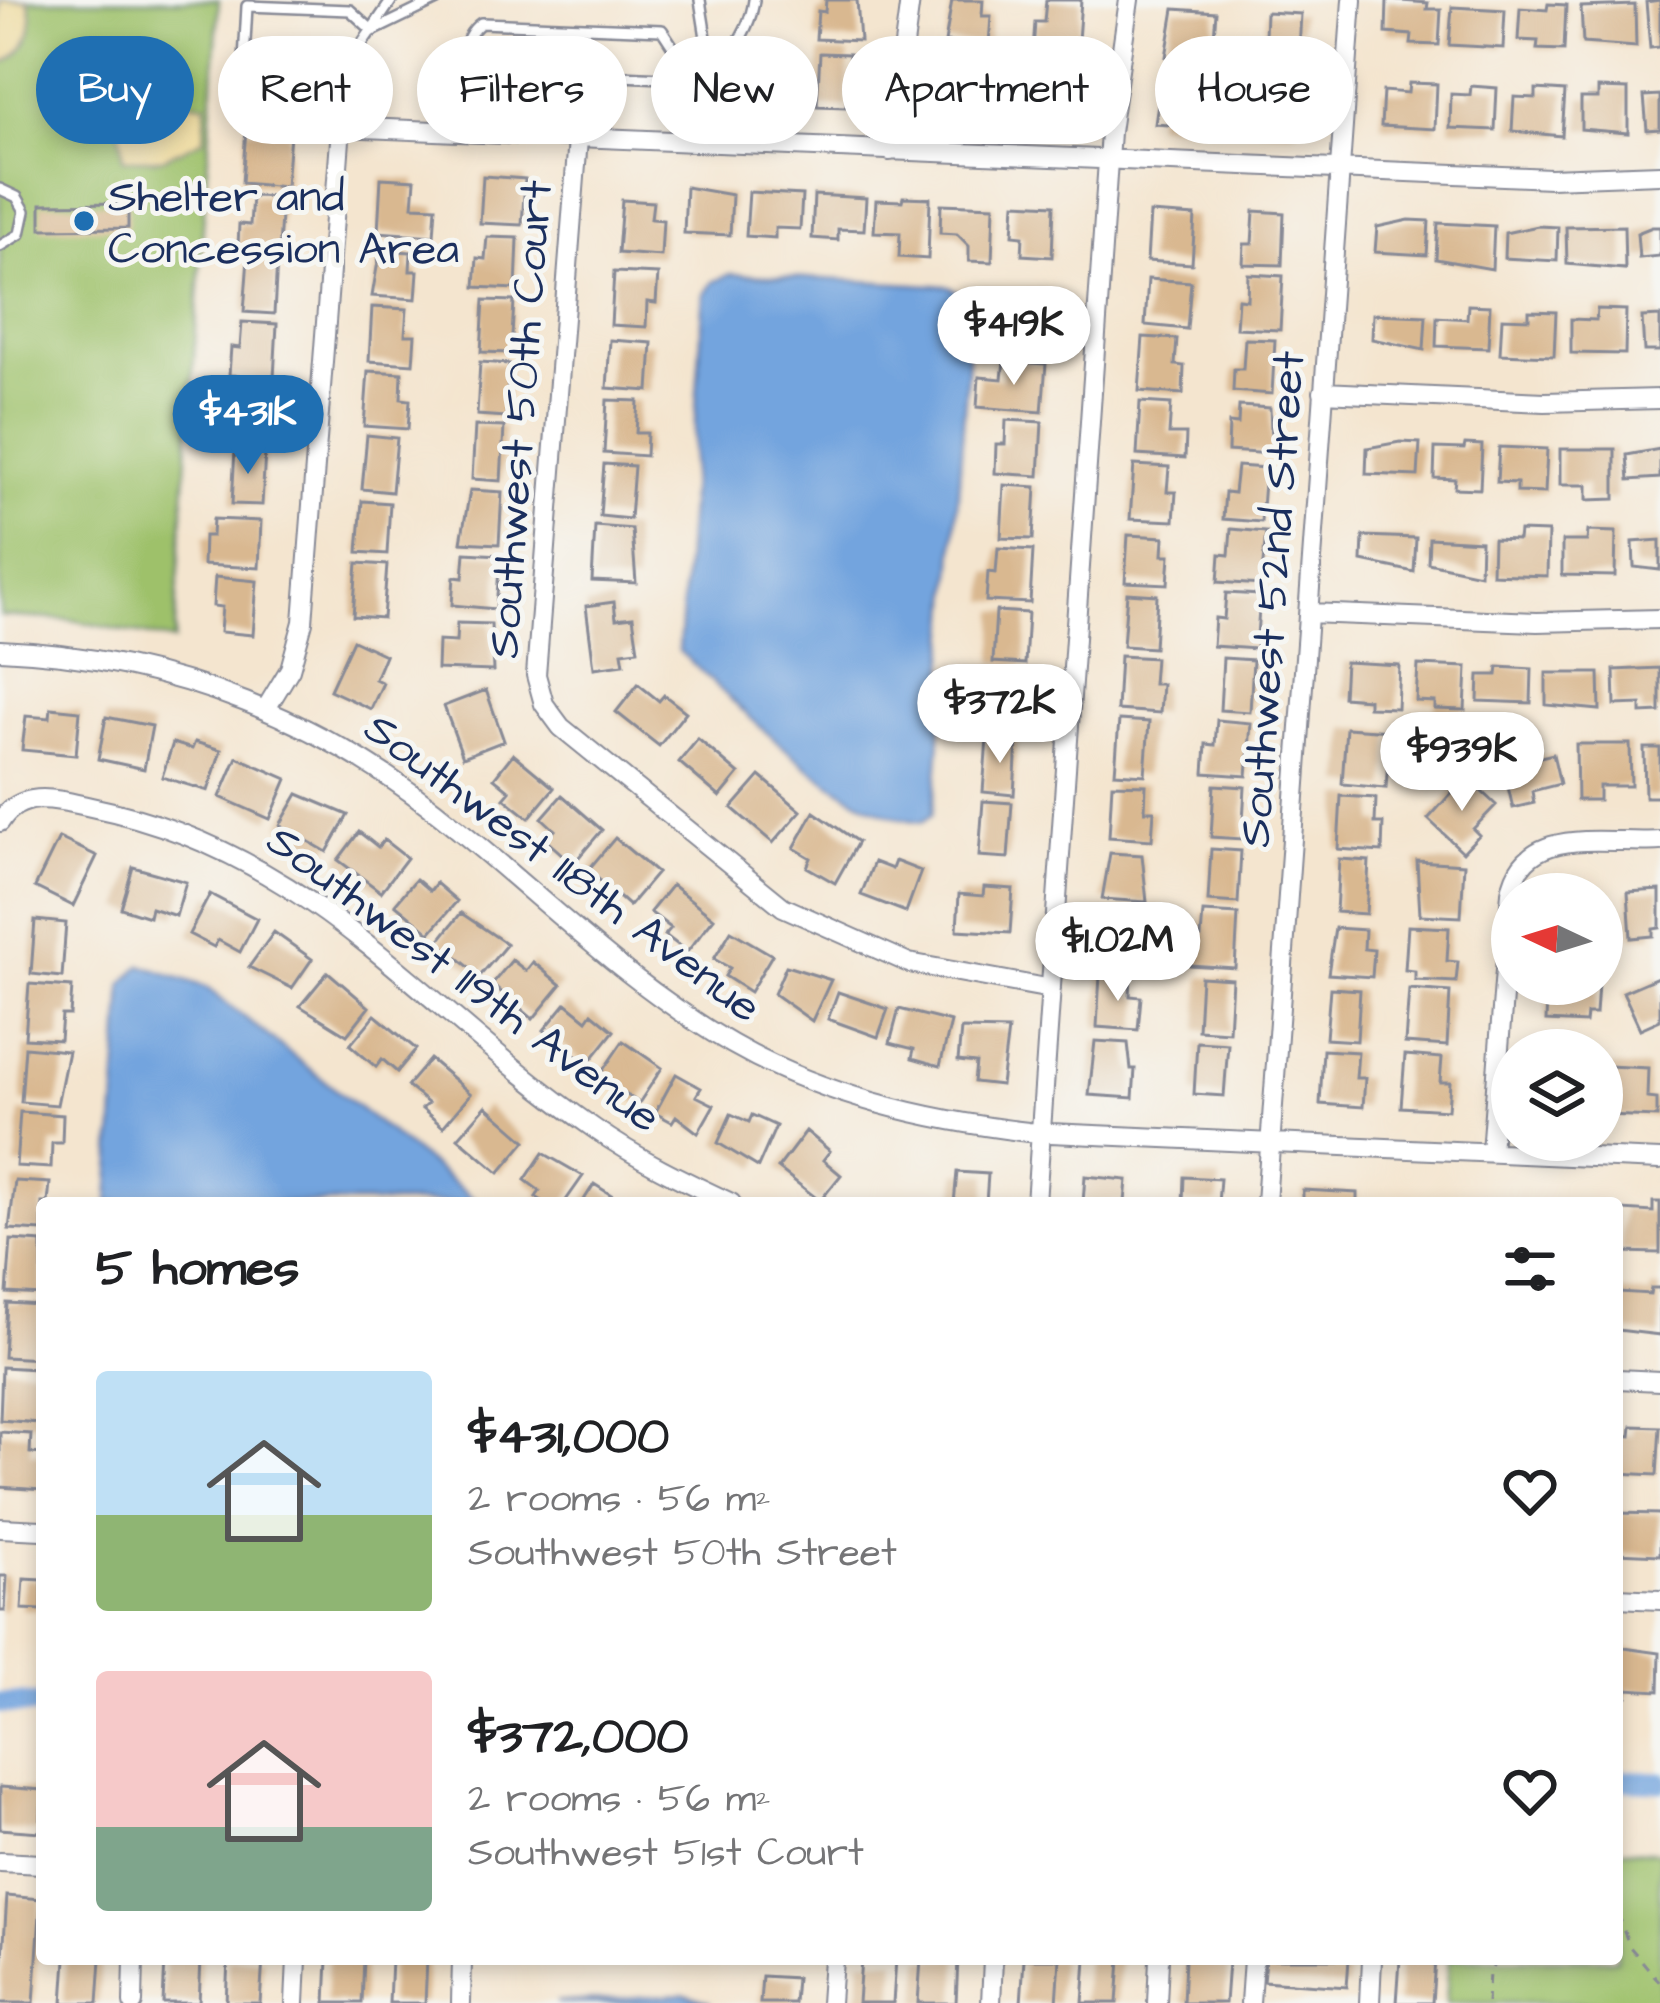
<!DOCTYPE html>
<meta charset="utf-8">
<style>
body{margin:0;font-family:"Architects Daughter",sans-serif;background:#f6f6f6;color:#202124;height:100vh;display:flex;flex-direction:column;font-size:45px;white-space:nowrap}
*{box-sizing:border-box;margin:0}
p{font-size:39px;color:#757577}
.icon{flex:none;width:66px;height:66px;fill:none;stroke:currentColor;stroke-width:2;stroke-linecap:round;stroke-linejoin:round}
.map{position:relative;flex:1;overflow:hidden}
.panel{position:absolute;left:36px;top:1197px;width:1587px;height:768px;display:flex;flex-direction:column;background:#fff;border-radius:12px;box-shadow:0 6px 18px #0003}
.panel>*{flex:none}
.top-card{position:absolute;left:36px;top:36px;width:1590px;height:108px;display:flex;gap:24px}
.needle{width:78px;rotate:274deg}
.controls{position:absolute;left:1491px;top:873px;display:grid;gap:24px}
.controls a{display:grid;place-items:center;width:132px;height:132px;border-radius:50%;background:#fff;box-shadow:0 6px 18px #0003;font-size:60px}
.price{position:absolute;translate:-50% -102px;padding:0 27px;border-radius:42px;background:#fff;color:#222;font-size:39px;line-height:78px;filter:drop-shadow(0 3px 6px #0008)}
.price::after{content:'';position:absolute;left:50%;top:72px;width:36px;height:27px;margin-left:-18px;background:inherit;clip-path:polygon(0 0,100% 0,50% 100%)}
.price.selected{background:#1f6fb2;color:#fff}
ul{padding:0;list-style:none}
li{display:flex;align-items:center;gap:36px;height:300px;padding:0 60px}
li span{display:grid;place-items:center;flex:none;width:336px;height:240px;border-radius:12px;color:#555}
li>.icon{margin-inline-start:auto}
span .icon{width:144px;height:144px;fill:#fffc;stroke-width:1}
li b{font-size:51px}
h2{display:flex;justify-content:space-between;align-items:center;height:144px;padding:0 60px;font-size:51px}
.tag{padding:0 42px;border-radius:54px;background:#fff;box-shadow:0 6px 18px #0003;font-size:42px;line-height:108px}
.tag.selected{background:#1f6fb2;color:#fff}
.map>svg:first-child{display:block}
.green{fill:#9ec16b;stroke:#5c7864;stroke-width:3}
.sand{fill:#eeda9e;stroke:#84847e;stroke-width:3}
.water{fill:#73a4de;stroke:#476a9e;stroke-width:3}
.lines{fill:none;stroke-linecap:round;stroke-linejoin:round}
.canal{stroke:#73a4de;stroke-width:21}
.building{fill:#d9b890}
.service-casing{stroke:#888a96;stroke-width:14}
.minor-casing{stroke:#888a96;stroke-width:22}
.path{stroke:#888a96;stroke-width:3;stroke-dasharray:9 9;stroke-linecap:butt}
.service{stroke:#fff;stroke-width:9}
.minor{stroke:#fff;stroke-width:18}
.poi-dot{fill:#1f6fb2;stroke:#f6f6f2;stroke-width:4.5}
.labels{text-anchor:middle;stroke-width:10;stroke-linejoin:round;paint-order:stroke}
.poi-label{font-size:45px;fill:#1b2f5e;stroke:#f6f6f2;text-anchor:start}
.street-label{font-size:45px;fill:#1b2f5e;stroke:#f6f6f2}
</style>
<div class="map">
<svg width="1660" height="2003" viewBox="0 0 1660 2003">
<rect width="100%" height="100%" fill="#f6f6f2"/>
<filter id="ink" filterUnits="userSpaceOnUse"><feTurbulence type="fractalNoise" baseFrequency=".00833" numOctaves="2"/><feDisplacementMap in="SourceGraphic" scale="24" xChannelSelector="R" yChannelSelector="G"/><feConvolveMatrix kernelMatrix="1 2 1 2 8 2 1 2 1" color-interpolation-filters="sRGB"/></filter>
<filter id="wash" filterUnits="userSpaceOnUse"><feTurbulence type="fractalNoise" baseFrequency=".004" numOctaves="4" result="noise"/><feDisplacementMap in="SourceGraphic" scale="48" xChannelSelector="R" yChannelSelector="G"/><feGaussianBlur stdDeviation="2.7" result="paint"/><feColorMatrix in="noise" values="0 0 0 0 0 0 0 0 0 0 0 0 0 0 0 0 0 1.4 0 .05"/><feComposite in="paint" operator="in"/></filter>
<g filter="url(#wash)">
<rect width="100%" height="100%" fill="#f4e5cf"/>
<path class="green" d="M0,0H219L174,641L72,620L0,616Z
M1617,1849L1660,1852V2003H1446L1449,1959H1617Z"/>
<path class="sand" d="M0,0H28C37,28 28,53 0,64Z
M154,71C177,72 188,79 190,102L206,104L204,139L162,159H123C125,129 99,103 130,74Z"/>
<path class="water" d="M731,274L948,286L972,302L937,779L932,814L923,822C837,814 742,707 679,651L704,294L713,282Z
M141,965L206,987L479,1203H109L123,984Z
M685,1994L711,2003H556Z"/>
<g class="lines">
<path class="canal" d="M0,1703L42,1705
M1617,1780L1660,1782"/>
</g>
<g id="blocks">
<path class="building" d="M826,0H857L860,41L816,39L818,11L825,12Z
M952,0H983L982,16H991L989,44L945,42Z
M1046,0H1081L1077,54L1033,51L1035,22H1044Z
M1387,0L1428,3L1427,9H1441L1439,45L1411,44L1412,35L1386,33Z
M1660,0V47L1650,48L1646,2Z
M1548,4L1566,5L1564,50L1537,49L1538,41L1518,40L1520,8L1547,10Z
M1635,5L1636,47L1583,43L1581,7Z
M1452,7L1505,10L1503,48L1449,45Z
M1174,9L1216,12L1212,61L1166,57Z
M1266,12L1301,14L1298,67L1254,65L1256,36L1265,37Z
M820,53L849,54L846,107L817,106Z
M943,56L986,58L985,85H976L975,110L940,108Z
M1038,64L1068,65L1066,119L1036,118Z
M1163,70L1194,73L1192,99L1202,100L1199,127L1155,124Z
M1253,76L1297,78L1294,131L1258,129L1259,105L1251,104Z
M1409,83L1437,84L1435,129L1381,126L1383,91L1408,93Z
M1471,86L1497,88L1495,130L1450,128L1451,94L1470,95Z
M1598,88L1628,89V133L1581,129V98H1598Z
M1536,89L1565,91L1562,136L1512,131L1514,97L1536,98Z
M1660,95V129L1647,130L1644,96Z
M246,129L290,133L286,187L242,183Z
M483,176L525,179L522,225L480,223Z
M381,178L415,180L413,206L436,207L434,236L378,232Z
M686,187L732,195L730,235L684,233Z
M749,192L802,195L800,229L775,228V238L746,236Z
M814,195L866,198L864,230L838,229V240L812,238Z
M252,196L282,197L279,249L238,247L239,224L250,225Z
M903,197L930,198L928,259L899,257L900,233L874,232L876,200L902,201Z
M622,200L653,202L651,219L663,220L661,256L618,253Z
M128,203V228L41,229V204Z
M1015,203L1054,205L1052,257L1022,255L1023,236L1013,235Z
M941,204L994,206L992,262L969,261V246L957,234L940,233Z
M1254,211L1284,213L1282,265L1243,264L1244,244H1252Z
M1150,213L1195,216L1192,264L1147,261Z
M1409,220L1429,221L1427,255L1375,252L1377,227Z
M1438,223L1494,226L1492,269L1436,259Z
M1538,226L1558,227L1557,261L1504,258L1505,233Z
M1624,226L1625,269L1567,264L1566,227Z
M1652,227H1660V256L1639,258L1637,233Z
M487,237L518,238L516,289L475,287L477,258L485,259Z
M380,250L411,252L410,271H418L416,299L372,296Z
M248,258L277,260L274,314L244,312Z
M614,272L658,274L656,303L647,302L646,327L611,325Z
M1248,274L1283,276L1280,330L1236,328L1238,299L1247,300Z
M1148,279L1191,282L1187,329L1145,325Z
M1018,293L1046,295L1044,348L996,345L998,304L1017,305Z
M484,300L514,301L511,353L481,352Z
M1468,305L1490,306L1488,348L1436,346L1437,317L1467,319Z
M372,307L407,309L405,335H415L413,364L369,361Z
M1597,309L1626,310L1625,354L1571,353V319L1596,320Z
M1529,311L1556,312L1554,356L1500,354L1502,318L1529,319Z
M1373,314L1426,316L1424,350L1372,339Z
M1660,316V351H1644L1642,317Z
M242,322L277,324L274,378L229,375L231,347L240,348Z
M1143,337L1177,339L1175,365L1184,366L1183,394L1139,391Z
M1245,339L1275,340L1272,394L1233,391L1234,369H1243Z
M610,340L652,343L649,391L607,388Z
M1004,361L1046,364L1042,412L977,407L979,377L1002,379Z
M480,362L509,364L506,417L477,415Z
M368,371L402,373L401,399L410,400L408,429L364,426Z
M238,386L271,388L267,441L226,438L227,414L237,415Z
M607,400L638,401L636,433H647L646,456L604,453Z
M1140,402L1171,404L1169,434H1186L1185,458L1137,455Z
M1239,406L1270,408L1272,454L1228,451L1229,423L1238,424Z
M1006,420L1042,422L1039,476L995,473L996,444H1005Z
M475,426L504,427L501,481L472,479Z
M367,435L397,438L392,492L362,489Z
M1400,442L1420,443L1418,476L1366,474L1367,448Z
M1465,444L1482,445L1480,489L1454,488L1455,479L1434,478L1435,448L1464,449Z
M1499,447L1547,449L1545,493L1517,492V483L1497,482Z
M235,449L265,451L262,505L232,504Z
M1560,449H1615V499L1587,500V485H1560Z
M1660,449V478L1629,480L1627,455Z
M604,464L634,466L630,519L600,516Z
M1134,465L1169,467L1167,492H1176L1174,521L1130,519Z
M1237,466L1265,468L1261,522L1223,519L1225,492L1234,493Z
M1004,485L1036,487L1033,539L1001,538Z
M470,490L502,492L499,544L461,542Z
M362,501L390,503L387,554L358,552Z
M213,519L261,521L259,568L203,565L204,536H212Z
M595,526L632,529L636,583L592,581Z
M1231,529L1266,532L1261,585L1218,582L1220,554L1229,555Z
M1519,531L1548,532L1547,576L1492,574L1493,539L1518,540Z
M1588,531L1616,532L1615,576L1562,575V541H1587Z
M1128,535L1164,537L1163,555H1170L1168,584L1125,582Z
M1363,536L1416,538L1414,572L1362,561Z
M1429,538L1481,541L1480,574L1428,563Z
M1660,540V570L1634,567L1633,542Z
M998,548L1033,550L1030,603L986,601L988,572L996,573Z
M465,553L500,555L496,609L452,605L454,577L463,578Z
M357,563L387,565L383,618L353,616Z
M215,577L257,581L253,635L220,632L222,607L213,606Z
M1127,593L1157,595L1154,648L1123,646Z
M1226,593L1260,595L1256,649L1213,646L1215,618L1224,619Z
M614,602L616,619L633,617L638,650L622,652L624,664L594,668L586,606Z
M996,611L1028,613L1025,664L993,662Z
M457,623L491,624L493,671L437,669L438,641L456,642Z
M353,640L385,655L375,679L383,683L371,709L330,690Z
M1120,656L1155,658L1153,684H1162L1160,713L1117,710Z
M1223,658L1253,660L1250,712L1220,710Z
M1345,662L1399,665L1397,708L1368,707V699L1343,697Z
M1418,665L1467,667L1465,710L1435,709V702L1416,701Z
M1498,667L1532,669L1531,703L1478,701L1479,675H1497Z
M1660,668V712L1641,713V704L1615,705L1614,670Z
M1546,673H1599L1600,710L1546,705Z
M979,679L1021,682V730L976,727Z
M638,684L659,701L664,695L686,712L659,746L616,712Z
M486,690L504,741L463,757L444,706Z
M51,708L80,711L76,755L22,750L26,716L50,718Z
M106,717L152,726L144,769L98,759Z
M1119,720L1149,722L1145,775L1115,773Z
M1217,720L1251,723L1247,776L1204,773L1206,744L1215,745Z
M1346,728L1390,731L1386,788L1342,784Z
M987,738L1017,740L1014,795L983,792Z
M698,739L739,774L720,797L679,762Z
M195,742L221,750L208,791L162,777L173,743L192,749Z
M1576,744H1630L1631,786H1599V800H1577Z
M1644,748H1660V797H1645Z
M513,754L554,788L529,818L504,798L510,791L494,778Z
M1553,754L1560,784L1532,791L1534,803L1513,808L1503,766Z
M237,757L287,779L270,819L220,797Z
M760,776L801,811L773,843L732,808Z
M1466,777L1496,805L1473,829L1479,835L1463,852L1428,819Z
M1112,784L1146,785L1145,811H1154L1152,840L1109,837Z
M1214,785L1245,787L1242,839L1211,837Z
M298,794L348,815L327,852L280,825Z
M562,795L602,830L573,864L546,840L555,830L542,818Z
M1341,796L1376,798L1375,823H1383L1382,852L1338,849Z
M983,801L1012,803L1008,858L979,856Z
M814,812L858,842L835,883L807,867L811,858L794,848Z
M359,832L378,847L384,840L407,858L381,892L338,860Z
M59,838L97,856L73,906L35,887Z
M615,838L657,873L629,906L588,870Z
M1211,849L1241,851L1238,903L1208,901Z
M1110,853L1142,855L1147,902L1102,899Z
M1339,859L1369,861L1366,914L1336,912Z
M895,861L921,871L906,912L861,895L874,862L892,869Z
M1417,861L1464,864L1461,917L1420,915Z
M133,867L186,882L176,916L151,908L149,917L121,908Z
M416,879L430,891L436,883L457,901L430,933L395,904Z
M672,885L714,918L687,952L665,935L671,928L650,912Z
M984,887L1013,889L1010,933L957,930L959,894L983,896Z
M1660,890V928L1653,929V936L1631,938L1628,892Z
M210,894L257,919L240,952L218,940L214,947L189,934Z
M1203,912L1238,914L1235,968L1190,965L1192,936L1201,937Z
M461,913L507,944L480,976L438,942Z
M1105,916L1137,918L1135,938L1158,950L1157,967L1098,963L1100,945H1106L1107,937H1099Z
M35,920L66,923L62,977L31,974Z
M1408,926L1449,928L1447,961L1458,962L1456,982L1415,980V971L1405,970Z
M1335,928L1365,930L1364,949L1374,950L1372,977L1328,974Z
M731,931L772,955L750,992L725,976L730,968L714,959Z
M274,932L312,959L292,988L249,967Z
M512,960L526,971L533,962L561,985L533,1019L492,984Z
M786,966L831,980L812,1021L774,994Z
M328,972L369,1007L347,1035L300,1006Z
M1100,975L1131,977L1130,996L1141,997L1138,1030L1097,1027Z
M1660,976V1020L1640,1029L1623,992Z
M1201,977L1232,979L1229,1032L1198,1030Z
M29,984L72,987L70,1015H62L60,1040L25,1038Z
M1559,984H1598L1596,1014H1587L1586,1023L1546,1021L1547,999H1558Z
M1330,988L1360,990L1357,1041L1326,1039Z
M1409,989L1450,992L1447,1046L1405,1043Z
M838,992L888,1009L878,1037L828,1019Z
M566,1003L587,1020L592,1013L614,1031L587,1065L544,1030Z
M899,1009L951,1022L940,1066L912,1058L914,1049L890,1043Z
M375,1015L416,1049L397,1072L382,1059L376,1067L350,1045Z
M961,1029L1008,1030L1001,1085L974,1082L976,1063L958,1061Z
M623,1041L662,1068L639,1103L599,1076Z
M1095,1041L1128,1043L1131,1069H1135L1133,1098L1089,1095Z
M1197,1042L1228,1044L1224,1096L1194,1094Z
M25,1047L68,1051L57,1105L21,1102Z
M1323,1050L1358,1052L1356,1078H1365L1363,1107L1320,1104Z
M1405,1055L1442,1058L1440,1082H1450L1448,1110L1401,1107Z
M430,1059L471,1094L443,1127L422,1109L428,1103L407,1086Z
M1608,1066L1648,1068L1647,1098L1657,1099V1117L1606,1115Z
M676,1074L701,1088L696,1096L714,1105L698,1133L676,1116L672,1122L655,1113Z
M486,1106L526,1141L499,1173L458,1138Z
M20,1112L63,1115L62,1143H52L51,1168L16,1166Z
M731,1114L749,1122L752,1115L776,1126L758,1167L718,1143Z
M806,1131L830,1151L823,1160L841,1175L820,1201L778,1168Z
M543,1153L583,1176L564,1203H545L536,1197L540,1191L525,1180Z
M957,1172L988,1174L986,1203H954Z
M1085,1176L1127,1180L1125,1202L1083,1203Z
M1184,1177L1220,1179L1218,1203H1183Z
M15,1181L50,1183L48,1203H42V1231L9,1229Z
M594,1184L624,1203H582Z
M1303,1190L1357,1193V1203H1303Z
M1653,1202H1660V1253L1621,1252L1623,1210L1653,1212Z
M11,1240L42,1242V1295L7,1293Z
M1651,1288H1660V1335L1617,1330L1619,1292L1650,1294Z
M7,1303L40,1305L42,1359L4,1357Z
M2,1367L36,1369L41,1423L0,1420Z
M1632,1426L1660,1427L1657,1475L1617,1473V1435L1631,1436Z
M0,1432L31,1434L30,1453L42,1454V1490L0,1487Z
M1617,1513L1660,1514V1555L1617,1553Z
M0,1576H7L5,1611H0Z
M24,1579L42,1580V1610L22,1609Z
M1617,1647L1660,1653L1659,1691L1627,1689V1696H1617Z
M0,1787L42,1790L40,1832L0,1829Z
M7,1896L41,1899L34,2003H0Z
M66,1959H101L98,2003H63Z
M165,1959H201L199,2003H163Z
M228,1959H263L260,2003H226Z
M328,1959H364L362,2003H326Z
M391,1959H427L425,2003H389Z
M861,1959H896L893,2003H858Z
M921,1959H958L956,2003H918Z
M1024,1959H1060L1057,2003H1021Z
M1086,1959H1120L1117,2003H1083Z
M1185,1959L1228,1962L1225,2003H1183Z
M1265,1959H1349L1347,1987L1263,1981Z
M1400,1959H1435L1432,2003H1397Z
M762,1976L796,1978L794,2003H760Z"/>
</g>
</g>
<g filter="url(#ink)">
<use href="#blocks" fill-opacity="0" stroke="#888a96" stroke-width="3"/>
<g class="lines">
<defs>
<path id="service" d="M700,0L715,94L712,143
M373,31L437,0
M346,67L392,0
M716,88C725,55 750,34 754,0
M341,125L346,67L244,60L247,6L350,10L373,31
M458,133C460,101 453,42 481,23L662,30L677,53L676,70L664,78L488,70L461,86
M0,189L17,197L25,211L20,234L0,246"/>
<path id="minor" d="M578,139L536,675L544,704L561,727L783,907L909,963L1051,989
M890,151L910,0
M1323,392L1545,402L1660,399
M1309,613L1537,622L1660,619
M0,650C171,657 329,721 459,830C548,903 631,986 732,1044C822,1096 926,1120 1028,1132L1660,1160
M267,707L290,669L303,622L341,127L1550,178L1660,174
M0,822C21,788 59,800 91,807C314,852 419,1007 595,1129C638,1159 684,1181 731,1203
M1491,1152L1511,892C1524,823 1605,845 1660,841
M1036,1203L1110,132L1129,0
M1266,1203L1352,0
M1617,1379L1660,1381
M0,1528L42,1530
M1617,1598L1660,1600
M0,1862L42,1864
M133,2003L134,1959
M295,2003L297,1959
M461,2003L462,1959
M830,2003L833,1959
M991,2003L993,1959
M1157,2003L1159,1959
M1250,2003L1253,1959
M1370,2003L1372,1959"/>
</defs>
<use href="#service" class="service-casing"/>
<use href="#minor" class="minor-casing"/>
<path class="path" d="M1617,1914L1630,1947L1660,1982
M1487,2003L1489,1974L1497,1959"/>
<use href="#service" class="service"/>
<use href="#minor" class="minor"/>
</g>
</g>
<circle class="poi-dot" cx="84" cy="221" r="12"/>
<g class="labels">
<g class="poi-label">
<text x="108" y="211">Shelter and<tspan x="108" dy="52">Concession Area</tspan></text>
</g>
<g class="street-label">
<text transform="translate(518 419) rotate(-86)" y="16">Southwest 50th Court</text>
<text transform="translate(1270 599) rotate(-86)" y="16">Southwest 52nd Street</text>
<text transform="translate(564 866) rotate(37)" y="16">Southwest 118th Avenue</text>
<text transform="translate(465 977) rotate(37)" y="16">Southwest 119th Avenue</text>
</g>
</g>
</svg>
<div class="controls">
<a><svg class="needle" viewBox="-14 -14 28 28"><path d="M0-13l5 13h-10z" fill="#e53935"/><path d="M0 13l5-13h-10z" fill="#757577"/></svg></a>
<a><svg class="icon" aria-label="layers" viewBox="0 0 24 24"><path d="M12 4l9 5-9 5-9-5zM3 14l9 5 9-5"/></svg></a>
</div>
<b class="price" style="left:1014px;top:388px">$419K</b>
<b class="price selected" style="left:248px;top:477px">$431K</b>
<b class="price" style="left:1000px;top:766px">$372K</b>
<b class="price" style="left:1462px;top:814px">$939K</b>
<b class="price" style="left:1118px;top:1004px">$1.02M</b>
<div class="top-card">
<a class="tag selected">Buy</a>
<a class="tag">Rent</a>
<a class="tag">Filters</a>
<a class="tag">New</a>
<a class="tag">Apartment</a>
<a class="tag">House</a>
</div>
<section class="panel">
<h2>5 homes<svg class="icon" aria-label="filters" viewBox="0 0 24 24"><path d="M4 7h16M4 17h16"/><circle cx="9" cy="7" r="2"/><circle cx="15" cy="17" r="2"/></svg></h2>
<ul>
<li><span style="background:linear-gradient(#bfe0f5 60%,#8fb573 0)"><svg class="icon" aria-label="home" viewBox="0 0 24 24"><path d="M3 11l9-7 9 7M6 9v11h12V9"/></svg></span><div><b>$431,000</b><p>2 rooms · 56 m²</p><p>Southwest 50th Street</p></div><svg class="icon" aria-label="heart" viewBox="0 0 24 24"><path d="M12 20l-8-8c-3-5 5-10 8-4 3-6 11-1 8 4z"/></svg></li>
<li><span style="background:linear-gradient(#f6c9c9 65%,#7fa58c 0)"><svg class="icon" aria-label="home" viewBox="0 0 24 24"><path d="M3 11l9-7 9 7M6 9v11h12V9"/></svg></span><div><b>$372,000</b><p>2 rooms · 56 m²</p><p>Southwest 51st Court</p></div><svg class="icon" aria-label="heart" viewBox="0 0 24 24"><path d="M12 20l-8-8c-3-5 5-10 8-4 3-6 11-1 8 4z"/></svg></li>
</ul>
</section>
</div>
